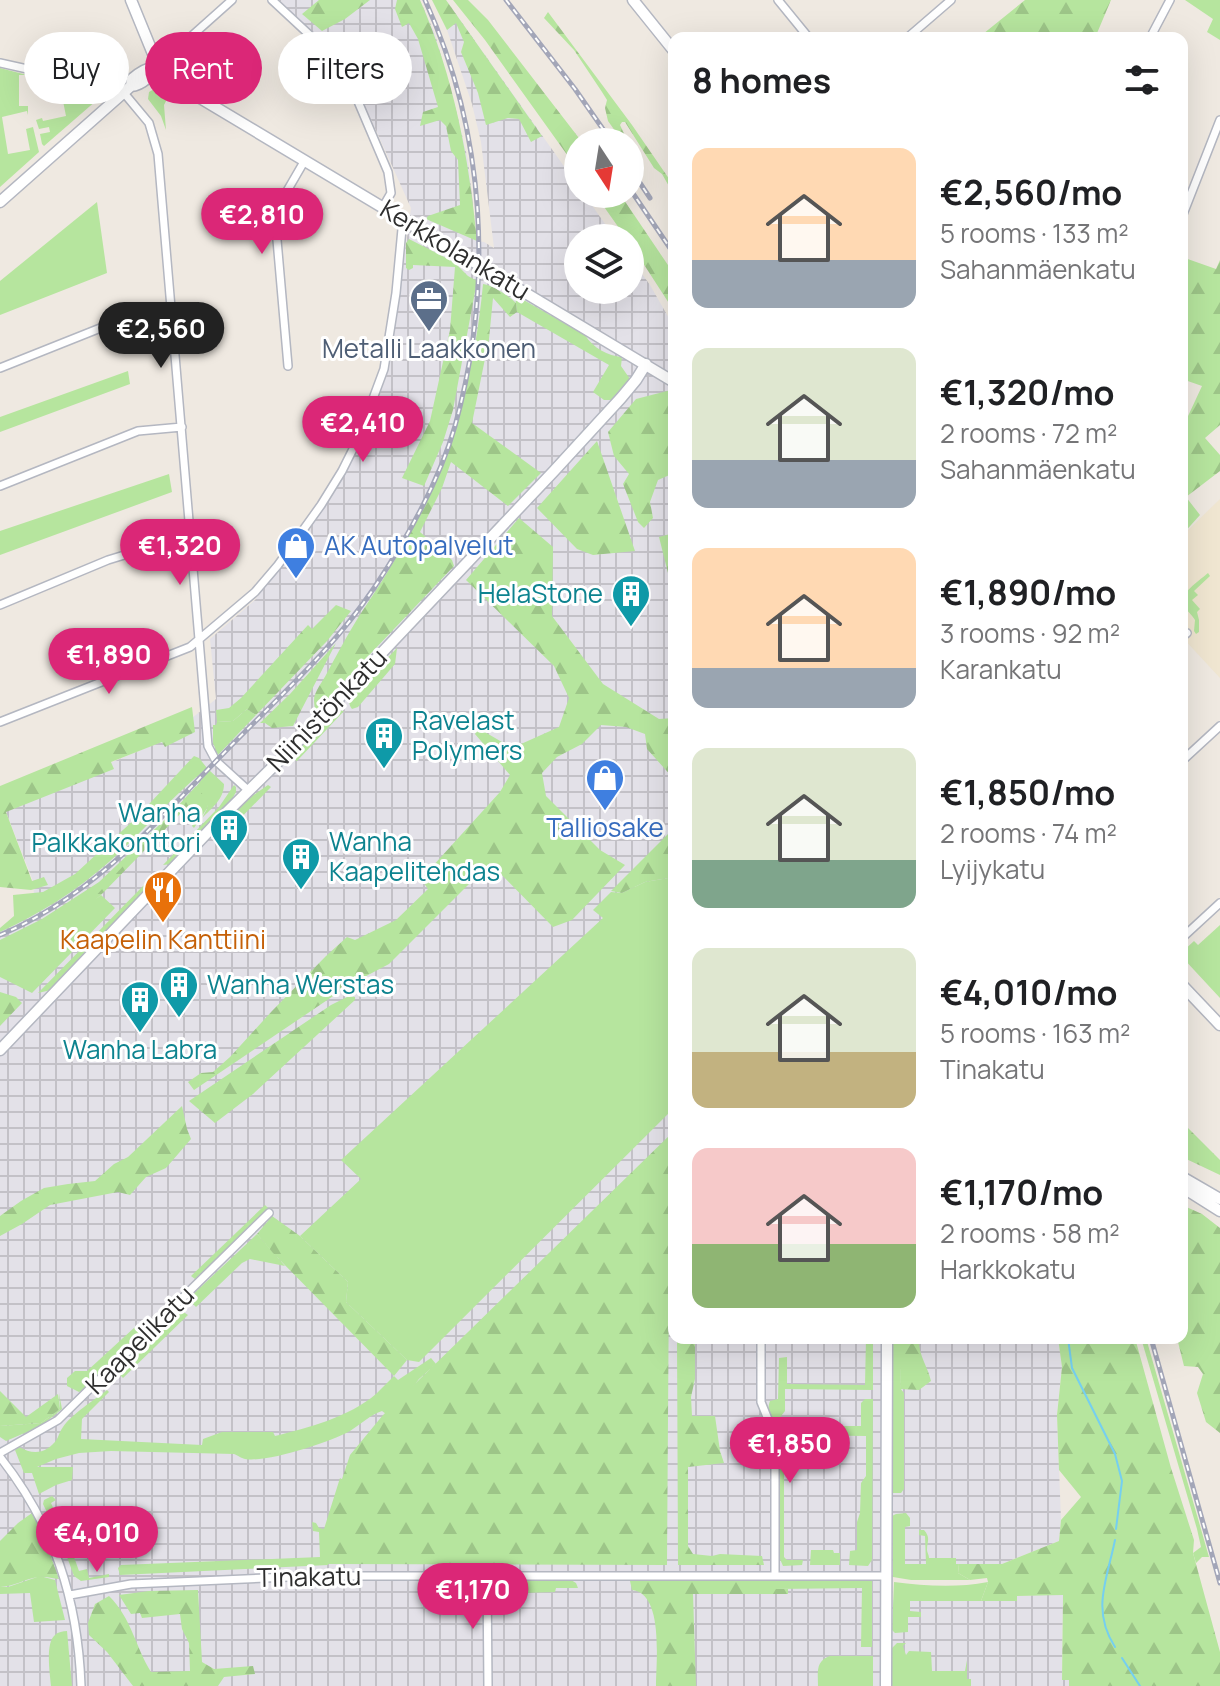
<!DOCTYPE html>
<meta charset="utf-8">
<style>
body{margin:0;font-family:Manrope,sans-serif;background:#f2f2f2;color:#202124;height:100vh;display:flex;flex-direction:column;font-size:30px;white-space:nowrap}
*{box-sizing:border-box;margin:0}
p{font-size:26px;color:#757577}
.icon{flex:none;width:44px;height:44px;fill:none;stroke:currentColor;stroke-width:2;stroke-linecap:round;stroke-linejoin:round}
.map{position:relative;flex:1;overflow:hidden}
.sheet{position:absolute;left:668px;top:32px;width:520px;height:1312px;display:flex;flex-direction:column;background:#fff;border-radius:16px;box-shadow:0 8px 32px #0002}
.sheet>*{flex:none}
.guide{position:absolute;left:24px;top:32px;width:524px;height:72px;display:flex;gap:16px}
.needle{width:52px;rotate:168deg}
.tools{position:absolute;left:564px;top:128px;display:grid;gap:16px}
.tools a{display:grid;place-items:center;width:80px;height:80px;border-radius:50%;background:#fff;box-shadow:0 8px 32px #0002;font-size:40px}
.price{position:absolute;translate:-50% -68px;padding:0 18px;border-radius:28px;background:#db2777;color:#fff;font-size:26px;line-height:52px;filter:drop-shadow(0 2px 4px #0008)}
.price::after{content:'';position:absolute;left:50%;top:48px;width:24px;height:18px;margin-left:-12px;background:inherit;clip-path:polygon(0 0,100% 0,50% 100%)}
.price.current{background:#222;color:#fff}
ul{padding:0;list-style:none}
li{display:flex;align-items:center;gap:24px;height:200px;padding:0 24px}
li span{display:grid;place-items:center;flex:none;width:224px;height:160px;border-radius:16px;color:#555}
li>.icon{margin-inline-start:auto}
span .icon{width:96px;height:96px;fill:#fffc;stroke-width:1}
li b{font-size:34px}
h2{display:flex;justify-content:space-between;align-items:center;height:96px;padding:0 24px;font-size:34px}
.tag{padding:0 28px;border-radius:36px;background:#fff;box-shadow:0 8px 32px #0002;font-size:28px;line-height:72px}
.tag.current{background:#db2777;color:#fff}
.map>svg:first-child{display:block}
.industrial{fill:url(#industrial-grid)}
.education{fill:#f0e6d1}
.grass{fill:#b6e59e}
.forest{fill:url(#forest-firs)}
.lines{fill:none;stroke-linecap:round;stroke-linejoin:round}
.stream{stroke:#75cff0;stroke-width:2}
.street-casing{stroke:#b4b7c1;stroke-width:10}
.secondary-casing{stroke:#b4b7c1;stroke-width:13}
.street{stroke:#fff;stroke-width:7}
.secondary{stroke:#fff;stroke-width:10}
.rail-casing{stroke:#a3a6b8;stroke-width:5}
.rail{stroke:#fff;stroke-width:2;stroke-dasharray:6;stroke-linecap:butt}
.labels{text-anchor:middle;stroke-width:6;stroke-linejoin:round;paint-order:stroke}
.street-label{font-size:26px;fill:#2e2e2e;stroke:#fff}
.service-label{font-size:26px;fill:#4e5e75;stroke:#fff}
.shop-label{font-size:26px;fill:#366cbe;stroke:#fff;text-anchor:start}
.culture-label{font-size:26px;fill:#0d838f;stroke:#fff;text-anchor:start}
.food-label{font-size:26px;fill:#c56008;stroke:#fff}
</style>
<div class="map">
<svg width="1220" height="1686" viewBox="0 0 1220 1686">
<defs>
<pattern id="industrial-grid" width="8" height="8" patternUnits="userSpaceOnUse" patternTransform="scale(2)"><rect width="8" height="8" fill="#e3e1e8"/><path d="M0 4h8M4 0v8" fill="none" stroke="#c3c1c7"/></pattern>
<pattern id="forest-firs" width="22" height="20" patternUnits="userSpaceOnUse" patternTransform="scale(2)"><rect width="22" height="20" fill="#b6e59e"/><path d="M5 1l3.5 6h-7zM16 11l3.5 6h-7z" fill="#9dc588"/></pattern>
</defs>
<rect width="100%" height="100%" fill="#efe9e1"/>
<path class="industrial" d="M279,0H420L435,34L457,114L468,160L477,241L484,242L494,248L481,142L472,104L444,21L432,0H446L578,186V194H584L615,238H578V290H630V257L650,285L674,327V1338H1058L1062,1367L1057,1415L1061,1520L1059,1541L1002,1564H893L892,1600L1016,1601L1017,1596L1063,1594L1062,1679L1069,1680V1686H0V928L35,907L33,881L4,807L163,741L216,699L210,639L255,600L300,542L361,445L389,369L411,208L357,88L317,37Z"/>
<path class="education" d="M1220,499V678L1182,637V536Z"/>
<path class="grass" d="M1185,0H1220V40L1207,32L1213,19Z
M0,68L27,75H19V106H28V115L27,111L2,117L8,154L30,150L26,129L33,127L39,152L0,187Z
M65,84L85,91L97,100L44,146L42,144L40,134L50,132L49,127L39,129L36,120L42,118L43,121L66,116L60,86Z
M156,88L168,92L169,95L164,105L166,130L161,116L148,99L149,92Z
M97,202L107,273L0,315V281Z
M515,295L585,335C593,348 608,356 622,357L621,366L630,379L611,400H604L593,392L609,365L517,312Z
M128,371L130,384L0,432V417Z
M169,474L172,492L0,555V531Z
M1208,573L1210,576L1194,591L1198,595L1192,600L1200,609L1197,612L1199,620V632L1196,634L1194,631L1195,620C1192,615 1185,609 1183,603C1180,593 1200,580 1208,573Z
M397,648L395,664L358,707L352,709C348,704 349,700 352,695Z
M247,709L256,715L218,755L213,743V725H216L217,722L233,721Z
M338,710L344,711L297,761L293,759L295,753Z
M194,756L199,758L207,768C171,797 143,832 109,862C76,891 40,914 0,932V928L14,916L13,895L43,892L75,874L136,818Z
M209,770L224,784C224,799 212,808 202,818L208,807L196,787Z
M234,785L236,787V792L231,801L171,864L163,865L219,807Z
M268,785L271,787L227,832L235,840L227,850L223,842L215,838H212L211,836L245,801Z
M176,809L96,899L101,895L115,908L32,993L0,977V940L42,919L99,882Z
M674,877V1108L419,1362L407,1360L346,1302L348,1282L300,1236L361,1179L341,1160L603,918L593,910L611,892L622,893L645,882Z
M146,883L151,884L51,990L38,993Z
M1220,925V998L1182,957V952L1194,941L1198,945Z
M265,1205L269,1209L195,1279L191,1276Z
M257,1234L285,1266L250,1259L242,1263L196,1307L188,1299Z
M176,1311H182L188,1315L123,1378L115,1370Z
M135,1327L138,1329H144L88,1387L79,1392L67,1386V1378L75,1371H87Z
M866,1338H873V1390L785,1389V1411L778,1420L774,1421C769,1414 767,1409 770,1401L778,1399L779,1358L787,1357V1384L865,1385Z
M893,1338H901L902,1343L900,1388L904,1393V1489L901,1493H892Z
M1141,1338H1146L1209,1557H1202L1196,1563L1193,1553L1201,1547L1197,1529Z
M431,1358L436,1364L419,1379L390,1417L382,1411C370,1415 361,1424 350,1431C330,1442 267,1463 245,1459C243,1459 237,1455 234,1454L111,1451L79,1453L56,1459L37,1467H73L72,1480L56,1485L39,1494L32,1473H24L15,1450L19,1447C33,1455 47,1454 57,1439C59,1435 60,1431 63,1427C72,1414 94,1400 107,1390L109,1392L82,1419L81,1439L202,1445L203,1439L222,1432H273L275,1436C308,1428 349,1417 376,1394C382,1388 388,1382 394,1376L398,1380Z
M59,1393L62,1409L41,1426L6,1441L0,1437V1426L41,1423L60,1409Z
M865,1399H873L872,1560L868,1566L849,1565L850,1551L857,1550V1522L860,1513L861,1483L866,1476V1436L789,1435L788,1445L780,1444L778,1429L795,1426H861V1403Z
M784,1452H788L787,1464H784V1557L787,1560H803L802,1565L783,1566L780,1559V1455Z
M340,1478L346,1482L335,1516L328,1565L120,1575L118,1568L121,1565L320,1557L319,1532L313,1531L312,1522L316,1523L319,1528L324,1529Z
M52,1496L56,1500L51,1503L66,1536L73,1535L75,1540L69,1543L79,1571L87,1569L89,1578L109,1574V1577L81,1581L74,1576L63,1546L43,1504L44,1500Z
M906,1513L910,1518V1526L905,1527V1564H926L925,1536L919,1535V1530H924C931,1538 927,1541 927,1550C927,1552 929,1555 929,1558H956V1564H959L958,1573L970,1580H911L893,1577L892,1516L896,1514Z
M811,1550H833L834,1553H840V1565H810Z
M40,1576L55,1580L65,1620L34,1622L30,1593L0,1594V1587H8Z
M571,1580L576,1583L578,1588H556L555,1592L520,1593L512,1596L494,1597C493,1589 497,1585 503,1581Z
M775,1581H872V1647H861L862,1588L775,1589Z
M894,1582C925,1586 957,1588 988,1582L981,1601H910V1611L921,1612V1617H908V1632L895,1633L892,1630Z
M67,1631L72,1686H51C50,1674 45,1643 55,1635C58,1632 63,1631 67,1631Z
M897,1643H906L903,1646L906,1655L909,1651L931,1652L932,1671H965L967,1660V1679H971V1686H892V1648Z
M830,1656H873V1686H818C818,1673 815,1661 830,1656Z"/>
<path class="forest" d="M319,0H370L345,19L322,31L302,14Z
M397,0H420C454,77 469,158 477,241L426,219L428,216L460,205L458,160L451,151L446,126L440,120L420,126L423,112L438,107L418,39L409,23L402,27L395,9Z
M432,0H446L542,136L531,142L519,119L508,118L486,125L478,93L461,52L464,42L456,23L447,30Z
M453,0H468L488,20L582,142H578V170L485,40Z
M1025,0H1111L1095,38H978Z
M548,12L632,125L674,186V195L662,174L654,168L625,122H622L620,125L628,142H623L608,121L605,108L607,100L602,92L574,50L544,18Z
M595,194H620L674,274V311L630,243V238H626Z
M409,239L454,262L468,276L477,281L453,410L443,442L424,486L402,478L430,421L450,330L455,267L413,265V268L409,270L406,268V243Z
M1182,257L1216,269L1220,260V425L1205,438L1220,455V471L1186,497L1200,515L1182,535V429L1202,386L1182,379Z
M483,284C495,286 507,295 516,303L517,312L510,317L493,298L489,339L472,423L541,473L508,506L451,462L442,488L420,532L452,560L454,566L315,712C315,708 314,704 314,700C314,692 323,681 327,673C340,649 352,626 367,604C435,503 472,405 483,284Z
M671,390L674,391V473L658,480L650,502L653,518L644,528L638,522L623,484L629,474L614,456L608,432L636,399Z
M597,441L635,551L593,555L577,549L537,508Z
M519,518L553,547L552,616L603,684L659,719L674,718V779L647,749L645,734L626,727L601,725L582,744L557,757L542,773L546,796L600,850L625,865L572,920L553,927L490,863L389,964L351,984L194,1090L188,1082L201,1073L213,1072L230,1057L272,1011L326,956L347,937L355,940L396,920L428,889L421,879L500,792L510,775L475,734L478,728L507,745L521,744L559,727L569,698L554,666L466,580Z
M674,533V581L668,573L659,537Z
M336,605L351,611L327,641L256,715L247,709L233,721L217,722L216,710L229,708L241,698L308,625L312,629Z
M336,643L293,726L272,728L265,723H260L290,694Z
M192,707L195,732L165,747L162,742L111,762L114,769L6,812L32,881L44,877L48,885L31,890L0,887V786Z
M196,786L204,796L208,807L194,828L192,826L193,824L181,813L101,895L96,899H93Z
M674,828V877L645,882L622,893L611,891Z
M0,992L16,997L22,1003L0,1026Z
M349,996L355,997V1000L253,1094L215,1123L189,1101L331,1005Z
M182,1106L187,1129L191,1139L166,1168L146,1177L130,1195L118,1192L50,1205L22,1224L0,1236V1216L21,1201L44,1188L68,1184L95,1181L114,1164L128,1157Z
M1182,1122L1220,1160V1175L1182,1157Z
M674,1131V1217L669,1272L667,1565L327,1564L326,1527L350,1455L383,1415Z
M1182,1205L1202,1214L1220,1228V1433L1206,1422L1197,1393L1203,1374L1198,1367L1184,1366L1177,1338H1182Z
M272,1216L300,1236L348,1282L346,1302L407,1360L394,1376L273,1253L257,1234Z
M677,1338H695V1379L691,1397L692,1416H715L720,1451L724,1463L688,1467V1546L693,1554L712,1556L720,1554L762,1556L764,1565H678Z
M901,1338H925L919,1342C919,1356 928,1367 931,1381L919,1390L900,1389Z
M1058,1338H1135L1171,1468L1194,1540L1193,1553L1220,1652V1686H1069V1680H1062L1063,1595L1017,1596V1601H981L988,1582L987,1578L970,1580L958,1573L959,1564H1002L1059,1541L1061,1520L1081,1497L1059,1470L1057,1415L1062,1367Z
M0,1391L26,1417L58,1394L60,1409L41,1423L0,1426Z
M32,1513L46,1543L59,1579C52,1579 46,1576 39,1577C26,1578 14,1587 0,1587V1541L18,1523Z
M630,1581H775L776,1589H788V1594H693L696,1686H656C656,1662 664,1593 632,1590Z
M198,1590L202,1662L214,1669L253,1666L255,1674L224,1677L218,1686H133L107,1652L89,1635L88,1623L95,1604L109,1596C132,1619 135,1646 151,1672L190,1671L189,1643L182,1629L180,1614L142,1618L140,1613L131,1614L119,1595L149,1591Z"/>
<g class="lines">
<path class="stream" d="M1068,1338L1072,1368L1115,1454L1122,1481L1116,1529
M1115,1540C1107,1580 1091,1610 1115,1647
M1122,1658L1140,1686"/>
<defs>
<path id="street" d="M272,0L315,40L354,92L388,172L391,193L383,207
M778,0L809,38
M907,38L951,0
M1150,38L1170,0
M0,63L54,75
M158,66L232,0
M124,93L149,123L158,154L208,746L216,761L249,791
M1182,217L1220,120
M288,366L275,217L276,210L305,160
M0,368L113,323L132,318L172,313
M0,486L138,431L182,427
M0,605L108,560L144,549L191,546
M1182,637L1187,633
M0,722L190,647L255,592L278,565L321,505L342,471L358,439L384,369L396,293L402,229L407,221
M1182,761L1220,726
M1182,938L1220,903
M763,1338L761,1342V1402L772,1429L775,1448V1575
M0,1453L58,1420L269,1213
M0,1457C54,1525 78,1600 81,1686
M487,1576L488,1686
M70,1595L131,1584L312,1576H886"/>
<path id="secondary" d="M131,0L158,66L175,83L674,382
M633,0L674,51
M131,86L132,79C140,72 147,68 158,66
M0,202L131,86C143,85 151,75 158,66
M1182,985L1220,1025
M0,1050L226,813L284,756L554,471L621,398L636,380L646,364
M1182,1177L1220,1199
M1182,1187L1220,1211
M886,1686L887,1338"/>
</defs>
<use href="#street" class="street-casing"/>
<use href="#secondary" class="secondary-casing"/>
<use href="#street" class="street"/>
<use href="#secondary" class="secondary"/>
<defs>
<path id="rail" d="M506,0L575,89L612,142
M630,168L650,198
M630,189L674,254
M0,935C92,896 151,828 219,758C272,703 331,652 374,588C406,540 439,482 455,426C494,285 486,134 425,0
M1151,1338L1220,1583"/>
</defs>
<use href="#rail" class="rail-casing"/>
<use href="#rail" class="rail"/>
</g>
<defs>
<symbol id="office-pin" viewBox="-11 -11 22 30"><path d="M0 17L-7.5 6A9.5 9.5 0 1 1 7.5 6Z" fill="#5c6f8a" stroke="#fff"/><path d="M-6-3h4V-5.5h4V-3h4V5H-6ZM-1-4.5V-3h2v-1.5ZM-6 0V1H6V0Z" fill="#fff"/></symbol>
<symbol id="shop-pin" viewBox="-11 -11 22 30"><path d="M0 17L-7.5 6A9.5 9.5 0 1 1 7.5 6Z" fill="#3f7fe0" stroke="#fff"/><path d="M-5-2.5h2.3a2.7 3.5 0 0 1 5.4 0H5L5.5 6h-11ZM-1.5-2.5h3a1.5 2.3 0 0 0-3 0Z" fill="#fff"/></symbol>
<symbol id="building-pin" viewBox="-11 -11 22 30"><path d="M0 17L-7.5 6A9.5 9.5 0 1 1 7.5 6Z" fill="#0f9aa8" stroke="#fff"/><path d="M-4-6H4V6H1V3H-1V6H-4ZM-2.5-4.3h1.7v1.8h-1.7ZM.8-4.3h1.7v1.8H.8ZM-2.5-1h1.7V.8h-1.7ZM.8-1h1.7V.8H.8Z" fill="#fff"/></symbol>
<symbol id="restaurant-pin" viewBox="-11 -11 22 30"><path d="M0 17L-7.5 6A9.5 9.5 0 1 1 7.5 6Z" fill="#e8710a" stroke="#fff"/><path d="M-5-6h1v4h1v-4h1v4h1v-4h1v5L-1.5 .5V6h-2V.5L-5-1ZM5-6V6H3V1.5H1.5Q1.5-4 5-6Z" fill="#fff"/></symbol>
</defs>
<g fill-rule="evenodd">
<use href="#office-pin" x="407" y="277" width="44" height="60"/>
<use href="#shop-pin" x="274" y="524" width="44" height="60"/>
<use href="#building-pin" x="609" y="572" width="44" height="60"/>
<use href="#building-pin" x="362" y="714" width="44" height="60"/>
<use href="#shop-pin" x="583" y="756" width="44" height="60"/>
<use href="#building-pin" x="207" y="806" width="44" height="60"/>
<use href="#building-pin" x="279" y="835" width="44" height="60"/>
<use href="#restaurant-pin" x="141" y="868" width="44" height="60"/>
<use href="#building-pin" x="157" y="963" width="44" height="60"/>
<use href="#building-pin" x="118" y="978" width="44" height="60"/>
</g>
<g class="labels">
<g class="street-label">
<text transform="translate(455 250) rotate(31)" y="9">Kerkkolankatu</text>
<text transform="translate(327 710) rotate(-46)" y="9">Niinistönkatu</text>
<text transform="translate(140 1340) rotate(-45)" y="9">Kaapelikatu</text>
<text transform="translate(309 1577) rotate(-1)" y="9">Tinakatu</text>
</g>
<g class="service-label">
<text x="429" y="358">Metalli Laakkonen</text>
</g>
<g class="shop-label">
<text x="324" y="555">AK Autopalvelut</text>
<text x="605" y="837" text-anchor="middle">Talliosake</text>
</g>
<g class="culture-label">
<text x="603" y="603" text-anchor="end">HelaStone</text>
<text x="412" y="730">Ravelast<tspan x="412" dy="30">Polymers</tspan></text>
<text x="201" y="822" text-anchor="end">Wanha<tspan x="201" dy="30">Palkkakonttori</tspan></text>
<text x="329" y="851">Wanha<tspan x="329" dy="30">Kaapelitehdas</tspan></text>
<text x="207" y="994">Wanha Werstas</text>
<text x="140" y="1059" text-anchor="middle">Wanha Labra</text>
</g>
<g class="food-label">
<text x="163" y="949">Kaapelin Kanttiini</text>
</g>
</g>
</svg>
<div class="tools">
<a><svg class="needle" viewBox="-14 -14 28 28"><path d="M0-13l5 13h-10z" fill="#e53935"/><path d="M0 13l5-13h-10z" fill="#757577"/></svg></a>
<a><svg class="icon" aria-label="layers" viewBox="0 0 24 24"><path d="M12 4l9 5-9 5-9-5zM3 14l9 5 9-5"/></svg></a>
</div>
<b class="price" style="left:262px;top:256px">€2,810</b>
<b class="price current" style="left:161px;top:370px">€2,560</b>
<b class="price" style="left:363px;top:464px">€2,410</b>
<b class="price" style="left:180px;top:587px">€1,320</b>
<b class="price" style="left:109px;top:696px">€1,890</b>
<b class="price" style="left:790px;top:1485px">€1,850</b>
<b class="price" style="left:97px;top:1574px">€4,010</b>
<b class="price" style="left:473px;top:1631px">€1,170</b>
<div class="guide">
<a class="tag">Buy</a>
<a class="tag current">Rent</a>
<a class="tag">Filters</a>
</div>
<section class="sheet">
<h2>8 homes<svg class="icon" aria-label="filters" viewBox="0 0 24 24"><path d="M4 7h16M4 17h16"/><circle cx="9" cy="7" r="2"/><circle cx="15" cy="17" r="2"/></svg></h2>
<ul>
<li><span style="background:linear-gradient(#ffd9b3 70%,#9aa5b1 0)"><svg class="icon" aria-label="home" viewBox="0 0 24 24"><path d="M3 11l9-7 9 7M6 9v11h12V9"/></svg></span><div><b>€2,560/mo</b><p>5 rooms · 133 m²</p><p>Sahanmäenkatu</p></div></li>
<li><span style="background:linear-gradient(#dfe7d0 70%,#9aa5b1 0)"><svg class="icon" aria-label="home" viewBox="0 0 24 24"><path d="M3 11l9-7 9 7M6 9v11h12V9"/></svg></span><div><b>€1,320/mo</b><p>2 rooms · 72 m²</p><p>Sahanmäenkatu</p></div></li>
<li><span style="background:linear-gradient(#ffd9b3 75%,#9aa5b1 0)"><svg class="icon" aria-label="home" viewBox="0 0 24 24"><path d="M3 11l9-7 9 7M6 9v11h12V9"/></svg></span><div><b>€1,890/mo</b><p>3 rooms · 92 m²</p><p>Karankatu</p></div></li>
<li><span style="background:linear-gradient(#dfe7d0 70%,#7fa58c 0)"><svg class="icon" aria-label="home" viewBox="0 0 24 24"><path d="M3 11l9-7 9 7M6 9v11h12V9"/></svg></span><div><b>€1,850/mo</b><p>2 rooms · 74 m²</p><p>Lyijykatu</p></div></li>
<li><span style="background:linear-gradient(#dfe7d0 65%,#c2b280 0)"><svg class="icon" aria-label="home" viewBox="0 0 24 24"><path d="M3 11l9-7 9 7M6 9v11h12V9"/></svg></span><div><b>€4,010/mo</b><p>5 rooms · 163 m²</p><p>Tinakatu</p></div></li>
<li><span style="background:linear-gradient(#f6c9c9 60%,#8fb573 0)"><svg class="icon" aria-label="home" viewBox="0 0 24 24"><path d="M3 11l9-7 9 7M6 9v11h12V9"/></svg></span><div><b>€1,170/mo</b><p>2 rooms · 58 m²</p><p>Harkkokatu</p></div></li>
</ul>
</section>
</div>
